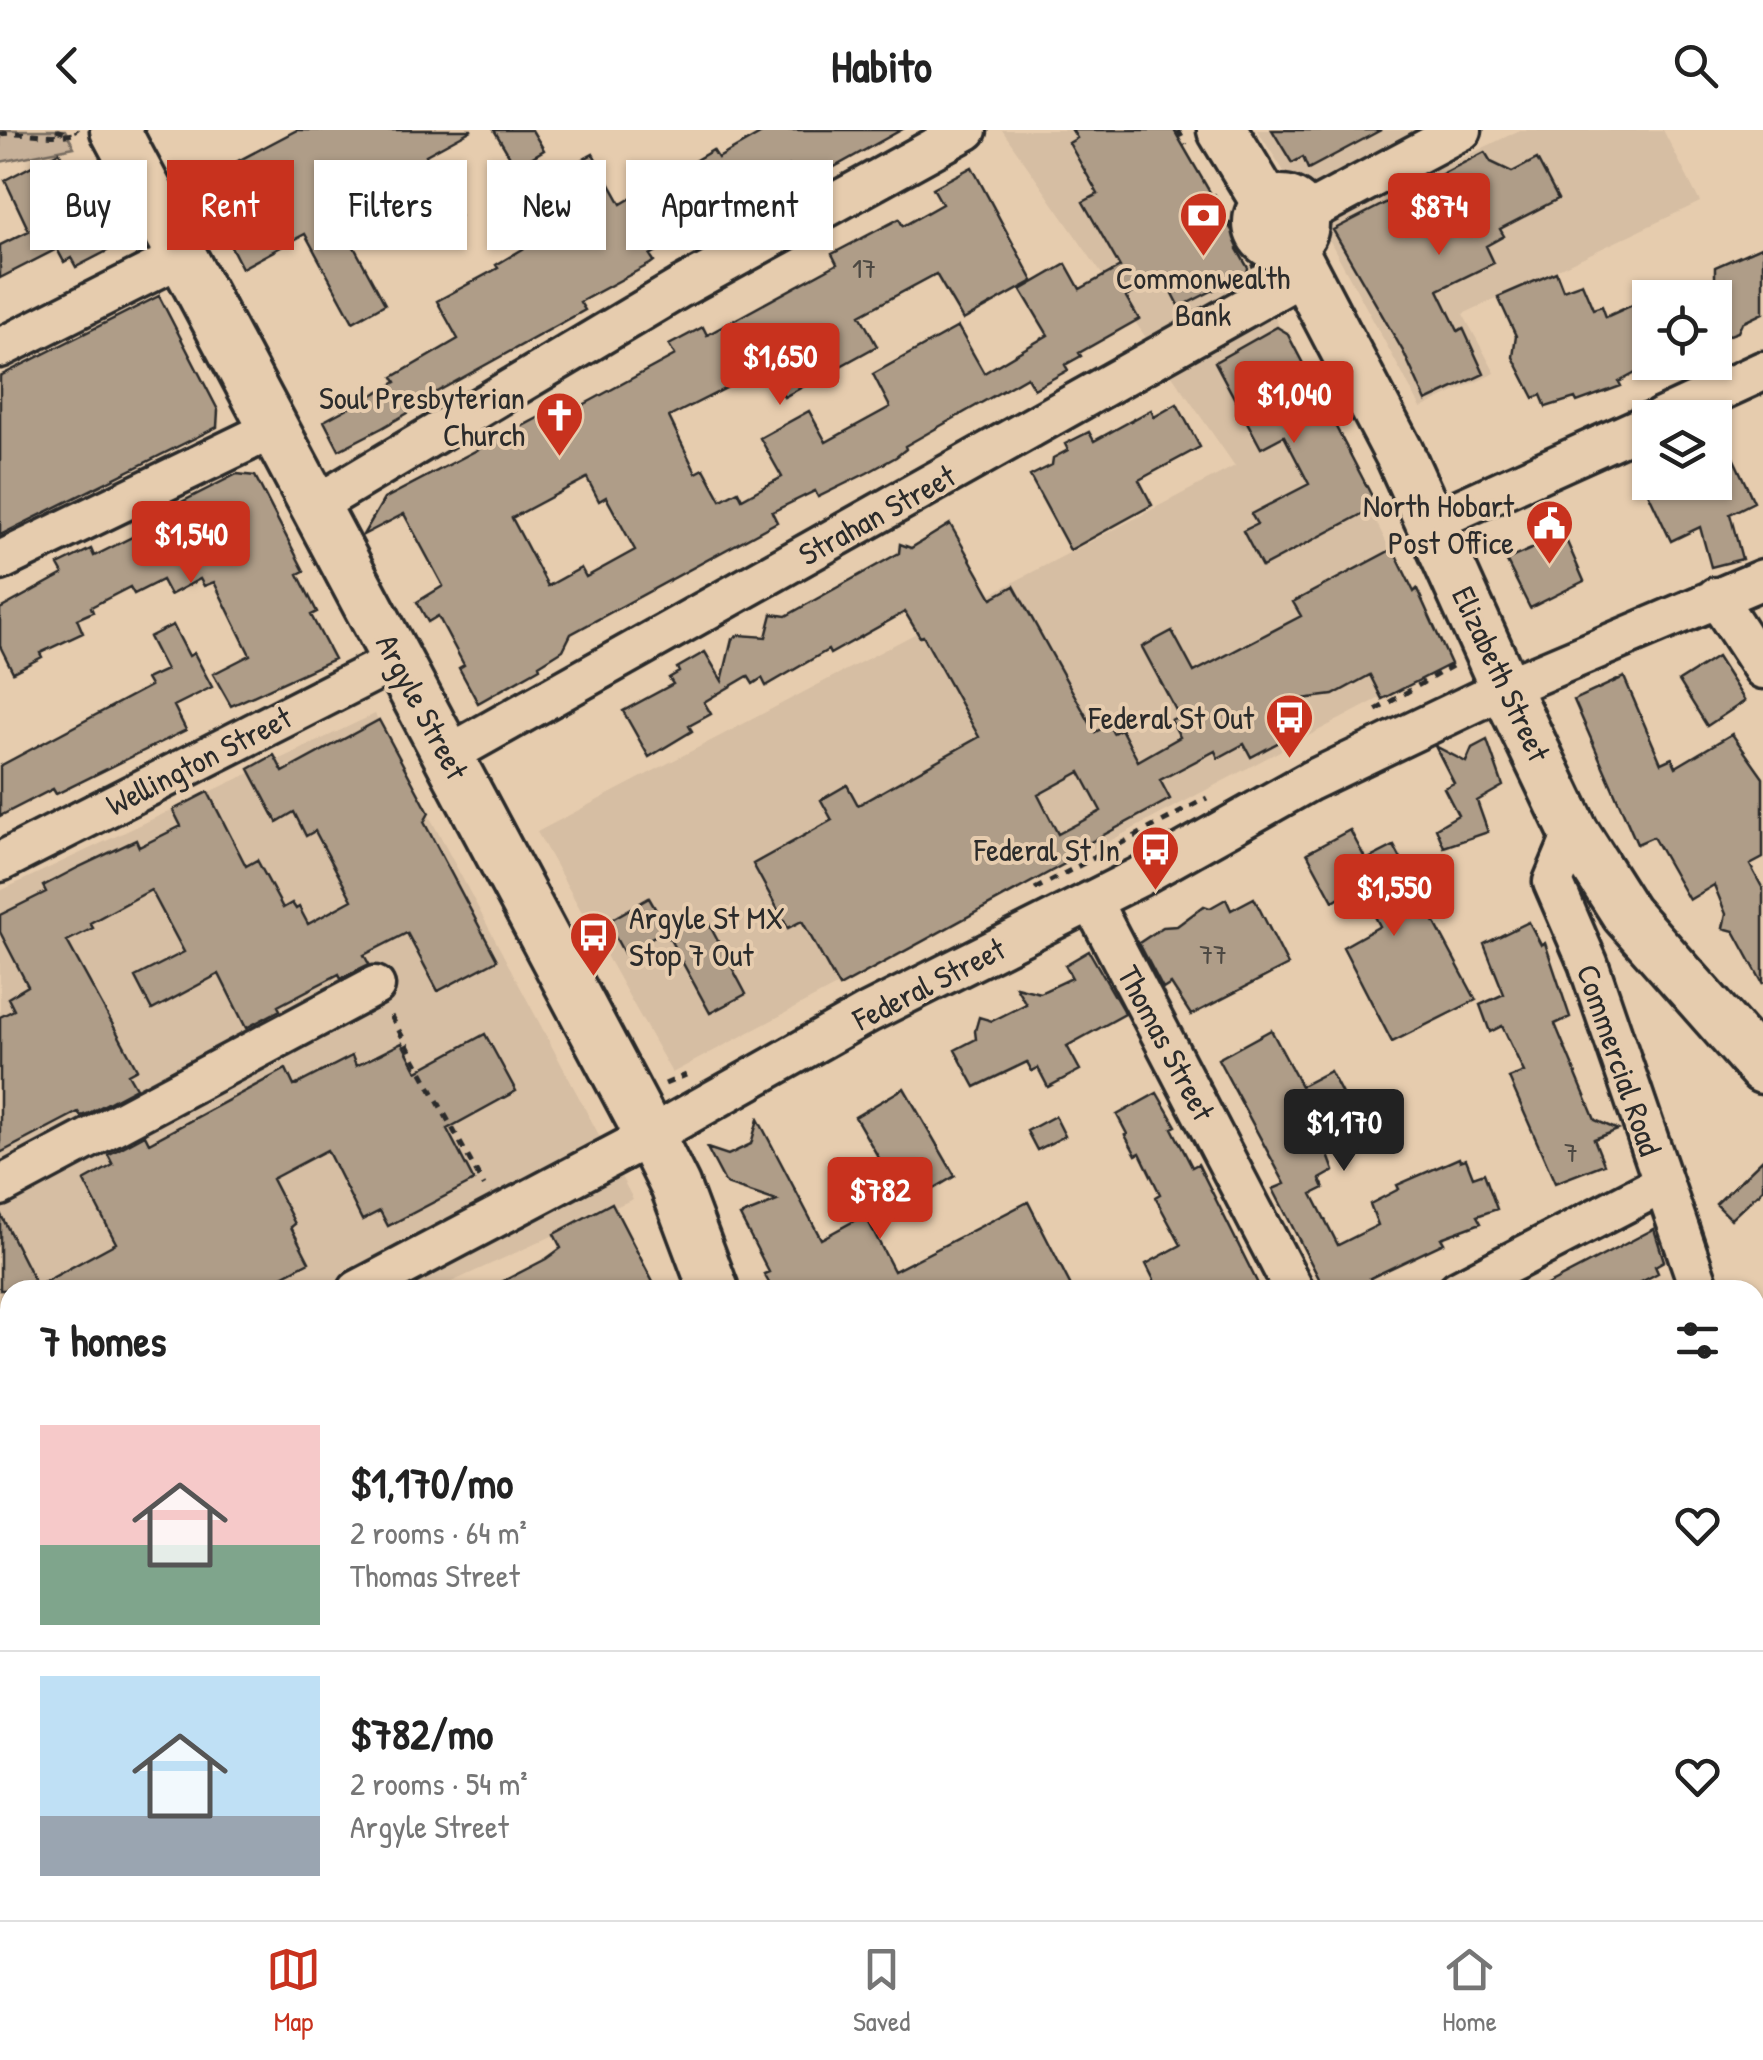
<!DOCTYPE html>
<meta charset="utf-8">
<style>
body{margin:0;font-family:"Patrick Hand",sans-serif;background:#f6f6f6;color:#222;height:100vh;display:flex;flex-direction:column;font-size:38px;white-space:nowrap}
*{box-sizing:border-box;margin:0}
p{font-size:32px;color:#767676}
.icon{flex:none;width:55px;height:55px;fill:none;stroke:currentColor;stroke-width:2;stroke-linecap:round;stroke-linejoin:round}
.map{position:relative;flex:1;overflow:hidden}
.drawer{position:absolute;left:0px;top:1150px;width:1765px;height:640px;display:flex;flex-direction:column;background:#fff;border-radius:30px 30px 0 0;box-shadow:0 2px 8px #0004}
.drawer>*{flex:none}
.banner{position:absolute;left:30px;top:30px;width:1000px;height:90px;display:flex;gap:20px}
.fabs{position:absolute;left:1632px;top:150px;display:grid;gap:20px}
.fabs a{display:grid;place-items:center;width:100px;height:100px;border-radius:0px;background:#fff;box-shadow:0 2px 8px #0004;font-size:50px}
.price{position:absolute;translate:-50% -85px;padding:0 22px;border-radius:10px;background:#c8321e;color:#fff;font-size:32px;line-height:65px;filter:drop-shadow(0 2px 5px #0008)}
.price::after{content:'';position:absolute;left:50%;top:60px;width:30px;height:22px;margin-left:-15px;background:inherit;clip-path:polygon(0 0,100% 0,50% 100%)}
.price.selected{background:#222;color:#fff}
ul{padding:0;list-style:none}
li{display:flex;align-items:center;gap:30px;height:250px;padding:0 40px}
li+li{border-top:2px solid #e0e0e0}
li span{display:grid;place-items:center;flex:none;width:280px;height:200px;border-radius:0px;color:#555}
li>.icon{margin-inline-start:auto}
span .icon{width:120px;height:120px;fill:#fffc;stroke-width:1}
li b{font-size:42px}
h2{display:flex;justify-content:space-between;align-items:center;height:120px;padding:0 40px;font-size:42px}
.tag{padding:0 35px;border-radius:0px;background:#fff;box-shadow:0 2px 8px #0004;font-size:35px;line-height:90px}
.tag.selected{background:#c8321e;color:#fff}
header{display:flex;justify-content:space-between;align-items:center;height:130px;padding:0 40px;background:#fff;font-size:45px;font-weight:800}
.tab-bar{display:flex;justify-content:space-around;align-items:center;height:140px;border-top:2px solid #e0e0e0;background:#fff;font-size:28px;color:#767676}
.tab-bar a{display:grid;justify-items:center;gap:5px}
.tab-bar .selected{color:#c8321e}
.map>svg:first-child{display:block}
.built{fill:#d6bea3}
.green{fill:#c7b199;stroke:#796e62;stroke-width:2.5}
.building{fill:#af9d88;stroke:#2b2b2b;stroke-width:2.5;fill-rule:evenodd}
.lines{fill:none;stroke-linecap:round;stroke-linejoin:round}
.minor-casing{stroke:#2b2b2b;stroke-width:45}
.major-casing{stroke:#2b2b2b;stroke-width:55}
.path{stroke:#2b2b2b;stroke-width:5;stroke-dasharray:8 8;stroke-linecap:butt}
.minor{stroke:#e6ccae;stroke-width:38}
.major{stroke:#e6ccae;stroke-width:48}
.labels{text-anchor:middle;stroke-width:8;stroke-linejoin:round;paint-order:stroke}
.number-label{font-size:28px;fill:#4c4842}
.poi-label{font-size:32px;fill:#2b2b2b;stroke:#e6ccae;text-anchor:end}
.street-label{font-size:32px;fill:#2b2b2b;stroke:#e6ccae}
</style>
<header><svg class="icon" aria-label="back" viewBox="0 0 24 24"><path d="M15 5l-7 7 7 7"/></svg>Habito<svg class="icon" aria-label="search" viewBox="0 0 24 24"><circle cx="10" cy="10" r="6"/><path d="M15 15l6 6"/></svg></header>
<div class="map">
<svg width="1763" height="1790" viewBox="0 0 1763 1790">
<rect width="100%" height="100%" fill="#e6ccae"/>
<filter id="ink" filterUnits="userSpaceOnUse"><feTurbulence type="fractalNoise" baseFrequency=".01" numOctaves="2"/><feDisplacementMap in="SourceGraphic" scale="20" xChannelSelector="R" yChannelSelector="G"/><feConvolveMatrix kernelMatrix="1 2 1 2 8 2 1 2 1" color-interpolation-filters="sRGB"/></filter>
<g filter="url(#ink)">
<path class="built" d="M1002,0H1173L1251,139L1446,533L672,943L537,702L1235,336Z
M1257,0H1433L1452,33L1520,0H1663L1700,72L1463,184L1495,243L1421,278L1331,113Z
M375,584L633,1069L434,1160H10V1747L0,1752V761Z
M1763,1424V1790H1362L1358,1780H1755V1427Z"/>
<path class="green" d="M0,0H65L74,17L0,32Z"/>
<path class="building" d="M297,0H472L426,25L460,86L428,104L395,44L335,82L385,174L353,192L305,104L242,138L198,52Z
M494,0H532L544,20L516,37Z
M767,0H901L800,56L789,36L751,55L757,65L650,125L654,131L650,134L580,172L585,180L424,269L427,272L382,298L339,320L324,291L396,252L393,247L458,209L437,171L498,138L496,135L543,107L545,110L588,87L562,41L593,24L621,74L713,20L718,28Z
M1072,0H1174L1241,116L1237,119L1248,138L1247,143L1180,177L1164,146L1126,167L1139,189L1079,223L1081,226L1065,235L1068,240L1034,259L1027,247L905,316L906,319L896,327L867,343L818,367L815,361L772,382L777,392L571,504L563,520L539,535L540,538L478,573L459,538L464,535L438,486L428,492L417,472L443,456L404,384L363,405L384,369L553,280L559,288L675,225L669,215L703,197L707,205L837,134L832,124L899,89L903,96L942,74L933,58L972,37L1033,151L963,190L936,144L860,185L877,216L784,267L766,238L669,287L696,343L704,339L721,370L738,361L742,369L782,347L760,308L809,281L826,312L890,277L873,244L958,197L984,243L1048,205L1021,160L1066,134L1080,159L1120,137L1083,72L1098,64L1069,13L1077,8ZM587,348L599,371L606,367L635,420L586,447L581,438L548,456L512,388Z
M1272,0H1381L1308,39L1303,27L1292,33Z
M59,22L111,119L76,137L71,128L64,132L57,119L0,148V115L29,101L5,50Z
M1485,22L1491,32L1512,42L1537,29L1558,69L1500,99L1504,106L1486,116L1494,133L1438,160L1458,201L1463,198L1484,244L1426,271L1403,221L1333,100Z
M1763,116V183L1742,193L1738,202L1730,205L1715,200V137Z
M1556,142L1563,160L1582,153L1593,179L1602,176L1606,187L1650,167V235L1619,252L1621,256L1577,272L1575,268L1546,277L1541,265L1534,268L1513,227L1516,206L1498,167Z
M159,166L218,280L217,297L0,405V246Z
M1277,197L1287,203L1377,376L1262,437L1243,401L1257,394L1251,384L1309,354L1284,306L1261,318L1215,232Z
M1177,274L1200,317L1139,350L1152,375L1070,420L1030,346L1052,335L1053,328L1068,320L1065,314L1089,302L1094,311L1151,280L1154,287Z
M1715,289L1754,372L1730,384L1742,429L1711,437L1700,397L1671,411L1643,352H1715Z
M237,344L255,346L304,441L298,444L317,482L311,485L334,529L231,576L213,544L250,525L214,452L204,456L200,449L170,465L162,450L134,464L130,457L91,477L93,482L77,489L83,503L40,523L42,527L13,542L0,516V479L63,444L58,435L91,419L94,426L148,399L144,391Z
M950,394L992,468L1014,456L1095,602L1109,595L1113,603L1121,599L1138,631L1180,607L1171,590L1179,586L1142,517L1172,501L1194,542L1301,486L1293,472L1393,419L1414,462L1417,459L1451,534L1382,569L1370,545L1333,565L1286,571L1302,600L1251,627L1244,614L1218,628L1215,621L1160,650L1170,669L1076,720L1079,726L839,857L802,791L788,798L753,734L832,690L821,670L847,655L858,675L979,607L923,506L920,507L905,482L830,524L828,520L766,556L762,548L753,554L748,546L704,572L711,584L689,596L692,601L649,627L623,581L673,554L669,548L679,542L677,538L705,522L722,551L732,509L739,505L766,507L772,484L786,486L899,423L900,414L911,418ZM1080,642L1101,681L1058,704L1038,665Z
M1564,405L1584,451L1530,478L1506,430Z
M173,495L189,526L194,523L212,557L174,576L186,600L56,664L53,659L0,686V636L150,556L146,549L166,540L149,507Z
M1717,527L1745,571L1707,596L1679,551Z
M1624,547L1661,633L1672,628L1676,637L1732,604L1763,648V728L1750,735L1763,759V854L1734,801L1723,798L1726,784L1714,755L1689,770L1653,707L1637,714L1574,570Z
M379,590L429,683L424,692L497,830L438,861L407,803L364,825L369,834L341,848L339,844L278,876L280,880L246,898L219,844L152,880L135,847L184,822L151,760L90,793L93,798L67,811L137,939L128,944L136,958L87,984L81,986L78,982L0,1023V887L14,880L8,868L28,856L0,802V785L46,762L43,756L79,737L136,710L139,717L181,696L173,680L208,662L246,736L257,730L283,778L292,773L296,779L299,777L308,794L352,770L315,701L306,706L294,682L277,692L249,639L274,625L283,642Z
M1487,610L1503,656L1477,671L1488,702L1444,717L1436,698L1458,685L1444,658L1454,653L1435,616L1466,632L1472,618Z
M1350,700L1366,730L1394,716L1476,870L1392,912L1343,817L1380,796L1359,756L1333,771L1307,723Z
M649,768L667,799L624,823L607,792Z
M1254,768L1288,835L1191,885L1171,854L1163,859L1139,813L1163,797L1177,796L1204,776L1210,778L1226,769L1231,780Z
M703,783L746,864L710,883L666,802Z
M1529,792L1541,815L1545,813L1570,887L1555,894L1595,990L1618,1000L1594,1009L1604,1034L1555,1053L1509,948L1524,942L1502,896L1490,902L1480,875L1504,864L1484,814Z
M1089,821L1125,884L1067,916L1080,940L1048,957L1038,938L1032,941L1027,932L975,957L955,920L976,909L975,901L979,887L992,891L1026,874L1016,857L1040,863L1072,848L1065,835Z
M1271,900L1301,956L1330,941L1343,966L1329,973L1347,1006L1325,1017L1334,1041L1320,1049L1324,1058L1312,1064L1338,1115L1378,1095L1370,1074L1399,1059L1397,1055L1459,1028L1460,1031L1466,1029L1473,1047L1484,1043L1497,1079L1477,1086L1481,1093L1441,1108L1444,1113L1370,1148L1377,1160H1325L1273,1059L1285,1054L1218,929Z
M485,904L516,961L447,999L474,1051L388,1096L380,1081L362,1090L327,1020L272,1049L295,1094L291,1097L309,1132L255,1160H0V1083L37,1156L116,1113L84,1051L113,1035L108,1025L145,1005L149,1013L286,939L294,956L352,926L356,936L402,913L417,941Z
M904,958L955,1046L906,1075L855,987Z
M1157,963L1176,996L1172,998L1192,1037L1198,1034L1261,1160H1159L1146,1134L1181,1115L1155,1067L1160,1064L1140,1023L1136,1025L1125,1005L1127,1004L1117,985Z
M1055,986L1065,1006L1037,1020L1027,1001Z
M758,989L821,1109L865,1085L894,1141L1028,1072L1073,1160H773L764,1144L769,1142L740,1086L777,1071L726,1054L707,1018L728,1025L751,1014Z
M1763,1029V1059L1731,1089L1716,1074Z
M612,1073L657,1160H486L546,1129L561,1118L554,1104Z
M1654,1099L1664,1131L1655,1136L1658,1143L1626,1160H1537Z"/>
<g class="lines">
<defs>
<path id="minor" d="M1303,85L1462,0
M0,218L181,127
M1661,288L1763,241
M314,376L680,158L967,0
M1431,392L1650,293
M0,431L273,299
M1716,467L1763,539
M448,625L1305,144
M1574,702L1553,752L1588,833L1700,1160
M0,732L397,530
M1092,772L1294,1160
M0,1056L375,856
M358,1160L650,1006L868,883L1139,747L1310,651L1505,558L1763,449
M1458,1160L1662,1054
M1755,1251L1763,1248
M1755,1319L1763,1344
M0,1349L10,1344
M1323,1780L1328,1790
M321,1790L340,1780
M1070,1790L1090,1780"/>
<path id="major" d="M115,0L650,1006L675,1056L714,1160
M1222,0L1267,74
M1258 93a23 23 0 1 1 46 0a23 23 0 1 1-46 0Z
M1290,115L1399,323L1505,558L1574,702L1626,784L1763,939
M930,1780L933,1790"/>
</defs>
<use href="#minor" class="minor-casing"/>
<use href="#major" class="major-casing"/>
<path class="path" d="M56,0L68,4
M1178,0L1186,15
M0,4C25,0 51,10 78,3L76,0
M1213,64L1254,137
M1376,580L1452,536
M1035,759L1207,668
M391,886L484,1056
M665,954L686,945"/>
<use href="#minor" class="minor"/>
<use href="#major" class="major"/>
</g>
</g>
<defs>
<symbol id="bank-pin" viewBox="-11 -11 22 30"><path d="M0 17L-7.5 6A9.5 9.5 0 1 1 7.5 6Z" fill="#c8321e" stroke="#e6ccae"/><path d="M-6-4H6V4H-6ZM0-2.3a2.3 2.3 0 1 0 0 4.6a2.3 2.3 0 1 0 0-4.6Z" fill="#fff"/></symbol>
<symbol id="church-pin" viewBox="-11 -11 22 30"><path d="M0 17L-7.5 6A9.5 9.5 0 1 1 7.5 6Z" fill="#c8321e" stroke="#e6ccae"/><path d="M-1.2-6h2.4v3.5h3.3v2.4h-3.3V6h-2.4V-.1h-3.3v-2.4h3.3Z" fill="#fff"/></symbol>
<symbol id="civic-pin" viewBox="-11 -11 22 30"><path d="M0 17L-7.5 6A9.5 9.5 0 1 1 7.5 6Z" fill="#c8321e" stroke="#e6ccae"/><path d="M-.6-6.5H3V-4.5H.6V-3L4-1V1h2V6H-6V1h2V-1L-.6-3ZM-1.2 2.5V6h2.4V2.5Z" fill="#fff"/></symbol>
<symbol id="bus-pin" viewBox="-11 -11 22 30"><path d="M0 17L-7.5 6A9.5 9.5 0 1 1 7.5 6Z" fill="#c8321e" stroke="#e6ccae"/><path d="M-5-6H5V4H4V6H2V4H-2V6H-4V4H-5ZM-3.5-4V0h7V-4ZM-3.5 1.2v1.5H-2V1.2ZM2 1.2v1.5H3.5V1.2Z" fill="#fff"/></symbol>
</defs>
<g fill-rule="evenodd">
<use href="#bank-pin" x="1176" y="58" width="55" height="75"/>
<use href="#church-pin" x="532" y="258" width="55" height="75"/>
<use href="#civic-pin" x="1522" y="366" width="55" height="75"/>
<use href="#bus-pin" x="1262" y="560" width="55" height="75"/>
<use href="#bus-pin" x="1128" y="692" width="55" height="75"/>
<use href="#bus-pin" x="566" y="778" width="55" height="75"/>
</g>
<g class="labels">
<g class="number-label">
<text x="864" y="148">17</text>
<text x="1213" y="834">77</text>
<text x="1571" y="1032">7</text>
</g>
<g class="poi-label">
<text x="1203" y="159" text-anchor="middle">Commonwealth<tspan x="1203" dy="37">Bank</tspan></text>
<text x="525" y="279">Soul Presbyterian<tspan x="525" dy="37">Church</tspan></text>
<text x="1514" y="387">North Hobart<tspan x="1514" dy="37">Post Office</tspan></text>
<text x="1254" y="599">Federal St Out</text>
<text x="1120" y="731">Federal St In</text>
<text x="629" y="799" text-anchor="start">Argyle St MX<tspan x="629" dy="37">Stop 7 Out</tspan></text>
</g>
<g class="street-label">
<text transform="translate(877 385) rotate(-29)" y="11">Strahan Street</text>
<text transform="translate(1501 544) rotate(65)" y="11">Elizabeth Street</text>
<text transform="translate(422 577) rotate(62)" y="11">Argyle Street</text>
<text transform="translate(199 631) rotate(-27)" y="11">Wellington Street</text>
<text transform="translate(929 854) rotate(-27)" y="11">Federal Street</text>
<text transform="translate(1166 913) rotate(62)" y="11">Thomas Street</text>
<text transform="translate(1619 930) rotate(71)" y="11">Commercial Road</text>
</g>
</g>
</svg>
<div class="fabs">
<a><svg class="icon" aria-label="locate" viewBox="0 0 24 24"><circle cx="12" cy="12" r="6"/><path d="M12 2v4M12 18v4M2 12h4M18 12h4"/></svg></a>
<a><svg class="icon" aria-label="layers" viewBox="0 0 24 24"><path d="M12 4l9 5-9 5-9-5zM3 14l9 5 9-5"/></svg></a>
</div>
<b class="price" style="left:1439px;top:128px">$874</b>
<b class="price" style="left:780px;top:278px">$1,650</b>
<b class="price" style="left:1294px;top:316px">$1,040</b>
<b class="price" style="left:191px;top:456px">$1,540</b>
<b class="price" style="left:1394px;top:809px">$1,550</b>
<b class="price selected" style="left:1344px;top:1044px">$1,170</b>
<b class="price" style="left:880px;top:1112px">$782</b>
<div class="banner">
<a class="tag">Buy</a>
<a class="tag selected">Rent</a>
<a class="tag">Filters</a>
<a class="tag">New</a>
<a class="tag">Apartment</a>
</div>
<section class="drawer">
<h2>7 homes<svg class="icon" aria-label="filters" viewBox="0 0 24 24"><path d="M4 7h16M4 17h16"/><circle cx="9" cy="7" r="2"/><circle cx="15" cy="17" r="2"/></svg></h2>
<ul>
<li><span style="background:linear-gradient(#f6c9c9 60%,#7fa58c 0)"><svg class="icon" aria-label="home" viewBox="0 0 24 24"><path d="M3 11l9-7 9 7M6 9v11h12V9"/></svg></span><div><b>$1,170/mo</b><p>2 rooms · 64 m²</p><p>Thomas Street</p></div><svg class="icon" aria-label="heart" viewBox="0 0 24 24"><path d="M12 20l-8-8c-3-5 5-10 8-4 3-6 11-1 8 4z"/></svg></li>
<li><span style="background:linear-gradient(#bfe0f5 70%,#9aa5b1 0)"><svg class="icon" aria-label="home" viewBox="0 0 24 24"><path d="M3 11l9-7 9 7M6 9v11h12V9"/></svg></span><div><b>$782/mo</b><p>2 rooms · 54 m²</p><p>Argyle Street</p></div><svg class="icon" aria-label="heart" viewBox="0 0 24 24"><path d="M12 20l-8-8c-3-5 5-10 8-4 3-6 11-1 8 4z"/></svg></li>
</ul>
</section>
</div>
<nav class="tab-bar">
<a class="selected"><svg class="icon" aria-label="map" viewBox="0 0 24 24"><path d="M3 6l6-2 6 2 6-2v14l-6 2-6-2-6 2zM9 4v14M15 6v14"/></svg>Map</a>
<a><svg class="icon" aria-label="saved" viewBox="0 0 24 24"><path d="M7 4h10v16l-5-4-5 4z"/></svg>Saved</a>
<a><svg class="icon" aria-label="home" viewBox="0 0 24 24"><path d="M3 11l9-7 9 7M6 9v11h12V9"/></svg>Home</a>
</nav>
